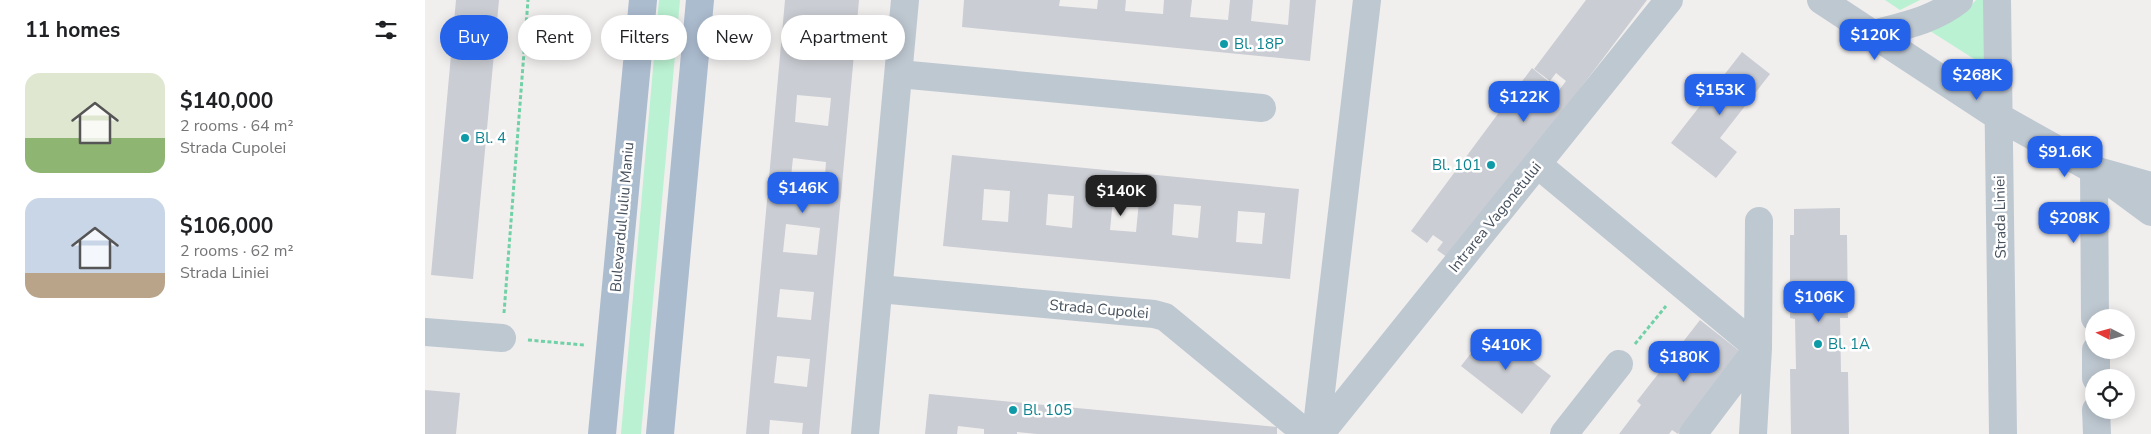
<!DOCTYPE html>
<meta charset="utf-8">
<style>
body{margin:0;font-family:"Nunito Sans",sans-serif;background:#f6f6f6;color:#202124;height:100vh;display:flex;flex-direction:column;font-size:19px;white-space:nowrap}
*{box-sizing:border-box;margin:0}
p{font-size:16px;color:#757577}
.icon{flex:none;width:28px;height:28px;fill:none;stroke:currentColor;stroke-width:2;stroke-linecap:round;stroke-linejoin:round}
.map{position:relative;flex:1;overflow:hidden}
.side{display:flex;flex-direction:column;background:#fff;width:425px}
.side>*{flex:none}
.top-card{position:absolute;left:15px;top:15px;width:475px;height:45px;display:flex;gap:10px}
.needle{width:32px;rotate:276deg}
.controls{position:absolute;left:1660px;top:309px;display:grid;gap:10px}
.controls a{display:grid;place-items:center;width:50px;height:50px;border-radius:50%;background:#fff;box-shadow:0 2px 12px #0003;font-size:25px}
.price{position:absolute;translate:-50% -42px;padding:0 11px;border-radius:10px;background:#2563eb;color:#fff;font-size:16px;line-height:32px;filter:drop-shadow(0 1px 2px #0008)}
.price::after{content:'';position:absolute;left:50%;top:30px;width:15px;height:11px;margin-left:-8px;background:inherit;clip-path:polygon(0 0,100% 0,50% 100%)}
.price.selected{background:#222;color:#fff}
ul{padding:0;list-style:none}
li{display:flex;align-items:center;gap:15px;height:125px;padding:0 25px}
li span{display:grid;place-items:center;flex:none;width:140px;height:100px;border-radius:15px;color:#555}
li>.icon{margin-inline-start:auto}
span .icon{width:60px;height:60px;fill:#fffc;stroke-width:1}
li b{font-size:21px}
h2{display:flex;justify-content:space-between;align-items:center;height:60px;padding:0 25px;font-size:21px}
.pill{padding:0 18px;border-radius:22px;background:#fff;box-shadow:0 2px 12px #0003;font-size:18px;line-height:45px}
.pill.selected{background:#2563eb;color:#fff}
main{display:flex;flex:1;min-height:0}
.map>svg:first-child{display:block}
.green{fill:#baf1d2}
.building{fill:#cacdd3;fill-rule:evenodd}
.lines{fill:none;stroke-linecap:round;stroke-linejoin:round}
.path{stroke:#70d1a6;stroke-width:3;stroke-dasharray:4 2.5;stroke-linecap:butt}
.minor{stroke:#bec8d1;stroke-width:28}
.major{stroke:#acbccf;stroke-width:28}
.culture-dot{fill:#0f9aa8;stroke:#fff;stroke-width:2}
.labels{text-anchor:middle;stroke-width:5;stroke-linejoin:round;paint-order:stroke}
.culture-label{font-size:15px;fill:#0d838f;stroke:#fff;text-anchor:start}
.street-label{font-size:15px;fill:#45505c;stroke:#fff}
</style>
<main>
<section class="side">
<h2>11 homes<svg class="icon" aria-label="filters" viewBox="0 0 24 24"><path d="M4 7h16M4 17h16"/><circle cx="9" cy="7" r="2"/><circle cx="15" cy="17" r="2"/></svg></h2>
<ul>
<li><span style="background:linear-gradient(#dfe7d0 65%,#8fb573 0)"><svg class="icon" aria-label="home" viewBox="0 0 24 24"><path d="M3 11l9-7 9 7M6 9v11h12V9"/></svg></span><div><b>$140,000</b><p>2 rooms · 64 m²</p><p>Strada Cupolei</p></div></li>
<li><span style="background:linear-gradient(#c9d6e8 75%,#b9a48a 0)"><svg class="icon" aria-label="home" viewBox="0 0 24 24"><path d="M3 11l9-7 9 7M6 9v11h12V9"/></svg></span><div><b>$106,000</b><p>2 rooms · 62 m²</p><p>Strada Liniei</p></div></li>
</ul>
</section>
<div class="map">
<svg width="1726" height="434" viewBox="0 0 1726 434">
<rect width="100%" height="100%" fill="#f1eeee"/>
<path class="green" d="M234,0H255L216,434H196Z
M1460,0H1495L1475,10Z
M1551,0H1563L1560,63L1557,64L1502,29L1542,9Z"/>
<path class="building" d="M31,0H74L48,279L6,275Z
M360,0H434L394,434H377L378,423L345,420L344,434H321ZM379,28L412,32L409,59L376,56ZM372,95L406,98L403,126L370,122ZM368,158L401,162L399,190L365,186ZM361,224L395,228L392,255L358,252ZM355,289L389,292L386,320L352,317ZM352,356L385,359L382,387L349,383Z
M539,0H635L634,6L672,9L673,0H701L700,11L738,14L739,0H767L765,17L803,20L805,0H828L826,21L863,25L865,0H891L885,61L537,27Z
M1161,0H1222L1026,260L1012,250L1018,242L1008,235L1002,243L986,231L1107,68L1123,81L1117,90L1128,98L1141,81L1131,73L1125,81L1109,69Z
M1317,52L1345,74L1295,138L1312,152L1291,178L1246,143Z
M527,155L874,189L865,279L518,246ZM559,189L585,191L583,222L557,220ZM623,194L649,196L647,228L621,225ZM688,199L714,201L711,232L685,230ZM749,204L776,206L773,238L747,235ZM813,211L840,213L837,244L811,242Z
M1415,208V235H1422L1423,318H1415L1416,372H1423L1424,434H1366L1365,369H1371L1370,319L1365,318V235H1369V209Z
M1275,320L1322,357L1295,379L1253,434L1247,430L1244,434H1194L1216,405L1212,401Z
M1065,329L1126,376L1097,414L1036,366Z
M0,390L35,393L31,434H0Z
M504,394L852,427V434H612L592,432V434H559V429L533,426L532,434H500Z"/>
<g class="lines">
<path class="path" d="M79,313L103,0
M103,340L159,345
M1210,344L1241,306"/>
<path class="minor" d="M1396,0L1574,117L1669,170L1726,186
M1572,0L1578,434
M1448,34C1478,26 1509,20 1534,0
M474,74L837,108
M1112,164L1333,348L1268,434
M1669,170L1670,318
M1684,181L1726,212
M454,289L729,314L740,317L882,434
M0,332L77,338
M1671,350V378
M1671,410L1672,434
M440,434L480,0
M891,434L942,0
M895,434L1244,0
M1139,434L1194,364
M1328,434L1333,348L1334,221"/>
<path class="major" d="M177,434L218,0
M235,434L275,0"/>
</g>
<g class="culture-dot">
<circle cx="799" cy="44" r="5"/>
<circle cx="40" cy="138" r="5"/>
<circle cx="1066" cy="165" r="5"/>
<circle cx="1393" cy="344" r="5"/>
<circle cx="588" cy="410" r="5"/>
</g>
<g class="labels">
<g class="culture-label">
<text x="809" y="49">Bl. 18P</text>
<text x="50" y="143">Bl. 4</text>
<text x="1056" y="170" text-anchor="end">Bl. 101</text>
<text x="1403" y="349">Bl. 1A</text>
<text x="598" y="415">Bl. 105</text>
</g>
<g class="street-label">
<text transform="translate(197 217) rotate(-85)" y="5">Bulevardul Iuliu Maniu</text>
<text transform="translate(1070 217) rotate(-51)" y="5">Intrarea Vagonetului</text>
<text transform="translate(1575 217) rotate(-91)" y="5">Strada Liniei</text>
<text transform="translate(674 309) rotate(5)" y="5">Strada Cupolei</text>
</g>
</g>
</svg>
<div class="controls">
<a><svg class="needle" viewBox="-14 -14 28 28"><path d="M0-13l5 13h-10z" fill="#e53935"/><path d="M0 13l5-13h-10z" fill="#757577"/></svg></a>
<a><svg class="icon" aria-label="locate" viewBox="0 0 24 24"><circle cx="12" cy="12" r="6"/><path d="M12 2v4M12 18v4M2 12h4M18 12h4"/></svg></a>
</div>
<b class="price" style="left:1450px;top:61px">$120K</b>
<b class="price" style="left:1552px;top:101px">$268K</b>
<b class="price" style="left:1295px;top:116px">$153K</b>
<b class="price" style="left:1099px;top:123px">$122K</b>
<b class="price" style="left:1640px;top:178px">$91.6K</b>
<b class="price" style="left:378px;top:214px">$146K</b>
<b class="price selected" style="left:696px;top:217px">$140K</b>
<b class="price" style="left:1649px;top:244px">$208K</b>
<b class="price" style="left:1394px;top:323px">$106K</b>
<b class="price" style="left:1081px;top:371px">$410K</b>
<b class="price" style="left:1259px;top:383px">$180K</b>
<div class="top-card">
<a class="pill selected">Buy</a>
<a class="pill">Rent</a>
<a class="pill">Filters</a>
<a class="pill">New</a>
<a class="pill">Apartment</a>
</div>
</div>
</main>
